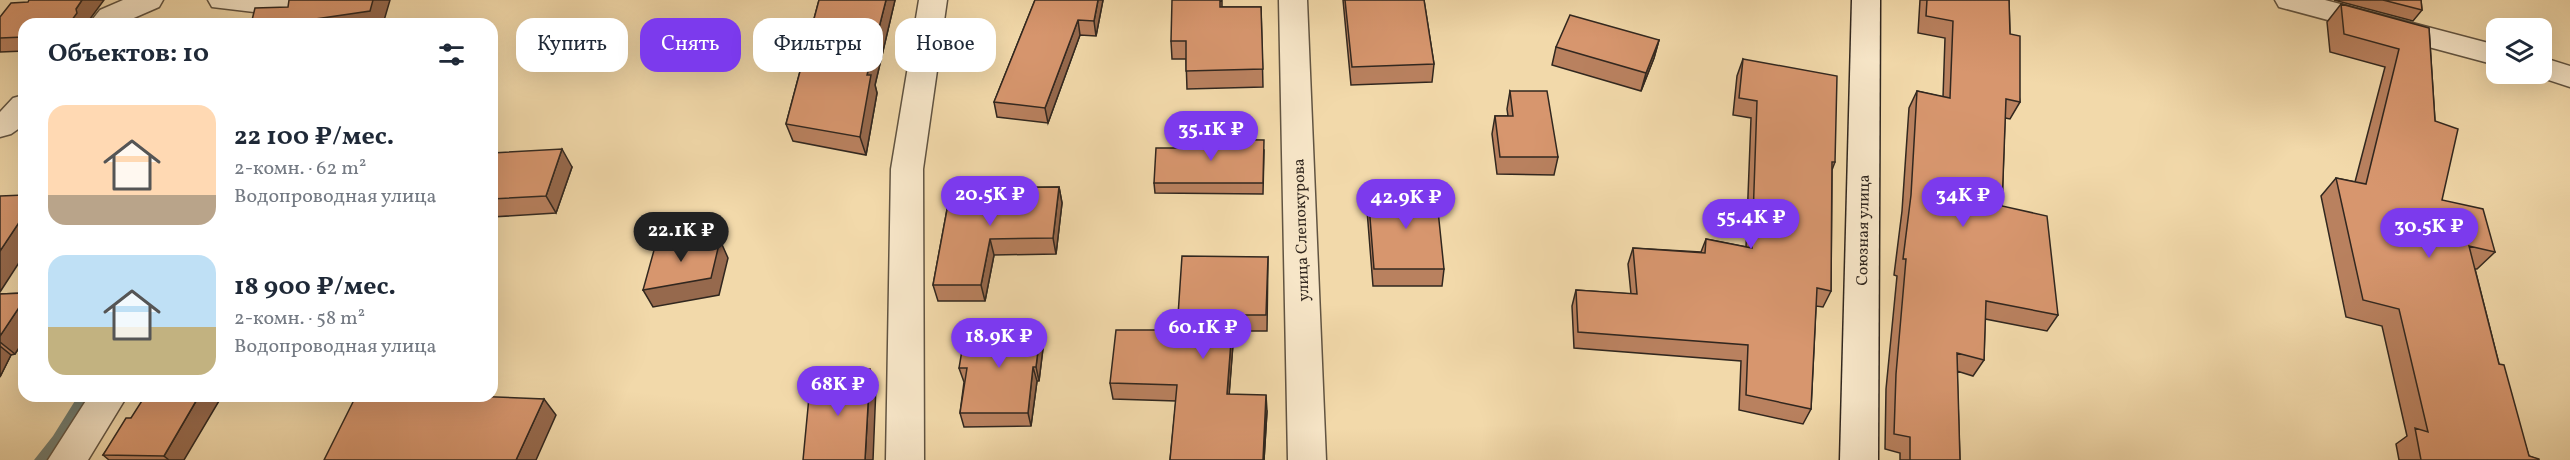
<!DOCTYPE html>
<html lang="ru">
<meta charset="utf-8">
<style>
body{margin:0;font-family:Vollkorn,serif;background:#f6f6f7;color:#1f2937;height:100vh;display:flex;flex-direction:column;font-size:22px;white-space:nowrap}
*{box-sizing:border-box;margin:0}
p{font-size:20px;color:#747a83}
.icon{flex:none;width:33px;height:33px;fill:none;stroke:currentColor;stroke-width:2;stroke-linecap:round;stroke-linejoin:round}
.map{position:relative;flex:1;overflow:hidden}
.drawer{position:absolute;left:18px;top:18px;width:480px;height:384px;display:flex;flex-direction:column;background:#fff;border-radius:18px;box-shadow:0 6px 24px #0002}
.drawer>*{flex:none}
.banner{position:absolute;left:516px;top:18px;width:570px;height:54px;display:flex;gap:12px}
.tools{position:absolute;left:2486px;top:18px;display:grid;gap:12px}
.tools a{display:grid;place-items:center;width:66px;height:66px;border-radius:12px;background:#fff;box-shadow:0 6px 24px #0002;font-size:30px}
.price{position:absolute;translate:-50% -51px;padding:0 14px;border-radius:21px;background:#7c3aed;color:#fff;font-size:20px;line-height:39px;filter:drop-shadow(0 2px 3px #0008)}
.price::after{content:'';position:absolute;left:50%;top:36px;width:18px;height:14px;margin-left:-9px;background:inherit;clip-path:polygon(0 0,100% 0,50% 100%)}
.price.on{background:#222;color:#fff}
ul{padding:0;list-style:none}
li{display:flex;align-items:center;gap:18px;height:150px;padding:0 30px}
li span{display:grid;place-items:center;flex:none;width:168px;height:120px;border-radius:18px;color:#555}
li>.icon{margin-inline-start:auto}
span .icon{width:72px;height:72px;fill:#fffc;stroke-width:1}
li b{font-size:26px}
h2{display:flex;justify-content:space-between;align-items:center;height:72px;padding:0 30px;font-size:26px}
.pill{padding:0 21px;border-radius:18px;background:#fff;box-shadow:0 6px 24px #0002;font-size:21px;line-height:54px}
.pill.on{background:#7c3aed;color:#fff}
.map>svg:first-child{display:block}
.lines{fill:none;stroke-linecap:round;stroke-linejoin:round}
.stream{fill:#717f74;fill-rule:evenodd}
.street-casing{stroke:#615442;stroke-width:3}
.secondary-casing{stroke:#31271f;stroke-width:3}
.street{fill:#f7e6c8;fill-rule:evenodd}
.secondary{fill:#f7e6c8;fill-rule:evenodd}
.wall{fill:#b9815f;stroke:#31271f;stroke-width:1.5}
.shaded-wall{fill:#96694d;stroke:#31271f;stroke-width:1.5}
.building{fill:#d7966e;stroke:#31271f;stroke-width:1.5}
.labels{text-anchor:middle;stroke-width:4.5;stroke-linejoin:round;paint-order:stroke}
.street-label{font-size:16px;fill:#31271f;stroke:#f7e6c8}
</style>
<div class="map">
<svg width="2570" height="460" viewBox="0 0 2570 460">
<rect width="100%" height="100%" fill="#f2d9aa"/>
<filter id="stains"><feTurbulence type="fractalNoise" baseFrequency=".00333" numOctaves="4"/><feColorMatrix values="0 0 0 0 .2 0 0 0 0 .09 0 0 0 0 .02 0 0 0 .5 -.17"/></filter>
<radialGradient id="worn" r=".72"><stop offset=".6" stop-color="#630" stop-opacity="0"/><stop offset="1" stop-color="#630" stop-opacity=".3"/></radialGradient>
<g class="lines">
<path class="stream" d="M78,396H93L63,446L51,460H34L53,436Z"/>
<defs>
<path id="street" d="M123,0H163L159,7L120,24H89L100,10Z
M208,0H299L302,6L298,24H270L272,14L212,7Z
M919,0H947L923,169L924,460H886L891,169Z
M1279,0H1307L1326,460H1288Z
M2275,0H2325L2496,45V65L2279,7Z
M2541,57L2570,66V87L2530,74H2541Z
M24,95V125L11,134L0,137V112L13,98Z
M89,396H127L88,460H48Z"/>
<path id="secondary" d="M1852,0H1880L1878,460H1840Z"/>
</defs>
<use href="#street" class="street-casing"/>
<use href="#secondary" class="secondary-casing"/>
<use href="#street" class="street"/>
<use href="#secondary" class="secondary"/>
</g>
<path class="wall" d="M819,0H895L875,85L877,93L866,155L793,141L786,124Z
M1035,0H1103L1096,36L1080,35L1048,123L997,117L994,102Z
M1222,0V7H1261L1263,87L1187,89L1186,59H1172L1171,41Z
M1343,0H1424L1434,64L1432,82L1351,85Z
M1920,0H2009L2010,34L2020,102L2010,119L2005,118L2002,206L2058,315L2047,331L1985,319L1984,360L1973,376L1957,371L1960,460H1900V453L1885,449L1886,389L1897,276L1894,275L1902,211L1909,108L1917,91L1943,97L1945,38L1918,33Z
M2334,0H2421L2422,10L2413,21Z
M2341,4L2429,28L2435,121L2442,200L2495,252L2477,269H2475L2499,364L2529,456L2539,460H2399L2396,444L2407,436L2382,326L2346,317L2321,196L2336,178L2355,182L2385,67L2330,52L2327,22Z
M0,17L87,23L88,24H24V51L0,52Z
M1659,40L1654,58L1641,91L1552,65L1556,47Z
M1743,59L1835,162L1832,170L1831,291L1823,307L1816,306L1811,409L1803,424L1739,410L1741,361L1574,348L1572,306L1576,290L1631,294L1628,264L1633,248L1701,252L1706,239L1746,247L1751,118L1733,115L1737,76Z
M1510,91L1558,157L1554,175L1497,174L1492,134L1495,116H1508L1507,109Z
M1186,148L1264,150L1263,194L1155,193L1154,183Z
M492,153L572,167L556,213L492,217Z
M1059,187L1062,203L1056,254L994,255L985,301H938L933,285L951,188Z
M1368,192L1444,269L1442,286H1373L1367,210Z
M1268,257L1267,331H1234L1229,394L1267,411L1264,460H1170L1176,401L1113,399L1110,383Z
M24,293V340L15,354L11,355L0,377V294Z
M1041,326L1044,340L1039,381H1037L1031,426L964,427L960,413L964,382L959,368Z
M131,418L184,460H109L103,455Z"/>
<path class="shaded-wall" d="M82,0H104L87,23L88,24H69L76,9Z
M373,0H390L383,24H281Z
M886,0H895L875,85L877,93L866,155L860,137L867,75Z
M1098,0H1103L1096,36L1094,21Z
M1078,20L1080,35L1048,123L1045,108Z
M1659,40L1654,58L1641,91L1646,73Z
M562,149L572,167L556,213L546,196Z
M1059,187L1062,203L1056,254L1053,238Z
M24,215V255L0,292V251Z
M990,239L994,255L985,301L981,285Z
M720,240L728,258L719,295L653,307L643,290Z
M24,300V340L15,354L0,342V336Z
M1233,315L1234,331L1228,410L1227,394Z
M1041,326L1044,340L1039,381L1036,367Z
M0,346L11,355L0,377Z
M1033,367L1037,381L1031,426L1028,413Z
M870,369L876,386L873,460H865Z
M1266,395L1267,411L1264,460H1263Z
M199,396H222L184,460H169L164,456Z
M544,399L556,415L536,460H516Z"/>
<path class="building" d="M29,0H82L76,9L77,13L69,24H24V37L0,38V17L11,3L28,2Z
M289,0H373L370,11L281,24H251L255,8L288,7Z
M819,0H886L867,75H871L860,137L786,124Z
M1035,0H1098L1094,21L1078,20L1045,108L994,102Z
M1172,0H1220V7H1261L1263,69L1186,71V41H1171Z
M1345,0H1424L1434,64L1352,67Z
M1927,0H2009L2010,34L2020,36V102L2006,99L2002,206L2047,216L2058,315L1986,301L1984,360L1957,353L1960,460H1910V437L1894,434L1896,374L1906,259H1903L1911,195L1917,91L1950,98L1953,21L1926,16Z
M2383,0H2421L2422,10Z
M2341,4L2429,28L2435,121L2458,129L2442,200L2483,209L2495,252L2469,246L2499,364L2504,365L2529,456L2539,459V460H2421L2415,428L2428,432L2399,309L2363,300L2336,178L2366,184L2399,49L2344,34Z
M1570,15L1659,40L1646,73L1556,47Z
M1743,59L1837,76L1835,162H1832L1831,291L1817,288L1811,409L1746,395L1748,345L1578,332L1576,290L1637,294L1633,248L1705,253L1706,239L1752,248L1757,101L1739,98Z
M1510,91H1547L1558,157H1500L1495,116H1513Z
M1186,139L1264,140L1263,183H1154L1156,148H1186Z
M562,149L546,196L492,199V153Z
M1059,187L1053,238L990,239L981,285H933L951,188Z
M1436,191L1444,269H1374L1368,192Z
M24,195V215L0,251V196Z
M720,240L711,278L643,290L656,243Z
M1182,256L1268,257L1266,315H1233L1227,394L1266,395L1263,460H1170L1177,385L1110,383L1116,330H1177Z
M24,293V300L0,336V294Z
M1041,326L1036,367H1033L1028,413H960L967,368H959L966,327Z
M870,369L865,460H803L811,376Z
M145,396H199L164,456L103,455L126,418H131Z
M356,396H470L544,399L516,460H324Z"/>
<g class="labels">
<g class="street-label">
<text transform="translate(1300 230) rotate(-92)" y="6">улица Слепокурова</text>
<text transform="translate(1862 230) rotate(-89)" y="6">Союзная улица</text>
</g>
</g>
<rect width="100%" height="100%" filter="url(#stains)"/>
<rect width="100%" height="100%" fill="url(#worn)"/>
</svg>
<div class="tools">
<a><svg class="icon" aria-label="layers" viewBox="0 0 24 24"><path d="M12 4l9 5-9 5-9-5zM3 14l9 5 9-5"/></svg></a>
</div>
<b class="price" style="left:1211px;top:162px">35.1K ₽</b>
<b class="price" style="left:990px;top:227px">20.5K ₽</b>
<b class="price" style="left:1963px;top:228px">34K ₽</b>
<b class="price" style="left:1406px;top:230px">42.9K ₽</b>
<b class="price" style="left:1751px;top:250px">55.4K ₽</b>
<b class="price" style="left:2429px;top:259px">30.5K ₽</b>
<b class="price on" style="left:681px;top:263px">22.1K ₽</b>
<b class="price" style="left:1203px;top:360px">60.1K ₽</b>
<b class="price" style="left:999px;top:369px">18.9K ₽</b>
<b class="price" style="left:838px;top:417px">68K ₽</b>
<div class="banner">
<a class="pill">Купить</a>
<a class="pill on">Снять</a>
<a class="pill">Фильтры</a>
<a class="pill">Новое</a>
</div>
<section class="drawer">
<h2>Объектов: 10<svg class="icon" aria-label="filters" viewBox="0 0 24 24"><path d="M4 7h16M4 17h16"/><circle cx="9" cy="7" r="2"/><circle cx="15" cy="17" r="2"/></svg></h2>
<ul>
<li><span style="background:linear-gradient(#ffd9b3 75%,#b9a48a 0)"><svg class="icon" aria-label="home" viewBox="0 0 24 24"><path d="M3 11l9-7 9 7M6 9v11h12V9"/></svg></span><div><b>22 100 ₽/мес.</b><p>2-комн. · 62 m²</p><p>Водопроводная улица</p></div></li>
<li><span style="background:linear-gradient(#bfe0f5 60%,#c2b280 0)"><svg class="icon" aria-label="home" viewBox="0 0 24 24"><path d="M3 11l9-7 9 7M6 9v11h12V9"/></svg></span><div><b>18 900 ₽/мес.</b><p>2-комн. · 58 m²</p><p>Водопроводная улица</p></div></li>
</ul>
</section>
</div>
